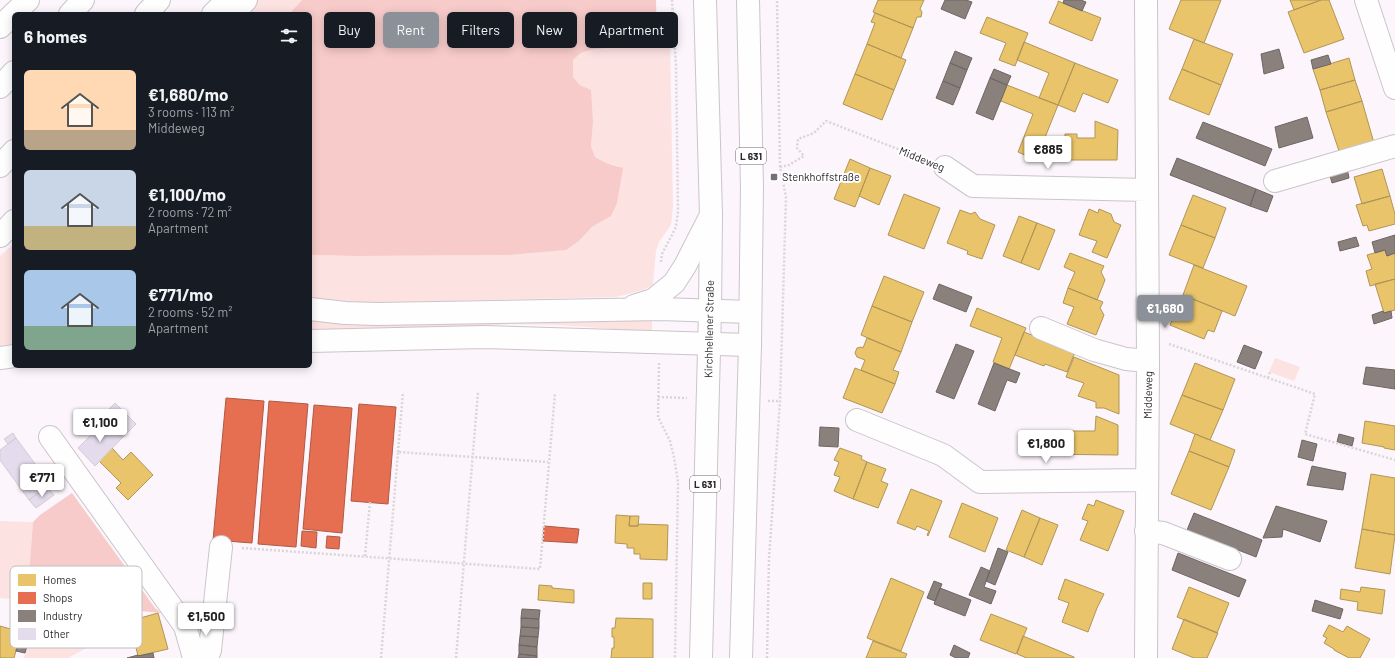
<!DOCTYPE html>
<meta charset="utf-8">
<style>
body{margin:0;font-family:Barlow,sans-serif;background:#20242c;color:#f1f3f6;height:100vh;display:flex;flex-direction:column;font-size:15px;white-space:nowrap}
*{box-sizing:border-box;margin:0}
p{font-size:13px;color:#9ea1a6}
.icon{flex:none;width:22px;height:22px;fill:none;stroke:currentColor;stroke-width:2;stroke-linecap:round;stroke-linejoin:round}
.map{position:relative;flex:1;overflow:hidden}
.details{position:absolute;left:12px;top:12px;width:300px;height:356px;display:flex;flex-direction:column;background:#171b24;border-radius:6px;box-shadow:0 2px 10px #0003}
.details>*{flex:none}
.guide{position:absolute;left:324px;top:12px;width:380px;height:36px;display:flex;gap:8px}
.price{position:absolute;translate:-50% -34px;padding:0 9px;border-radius:4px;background:#fff;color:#222;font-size:13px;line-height:26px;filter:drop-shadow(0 1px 2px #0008)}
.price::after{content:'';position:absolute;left:50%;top:24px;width:12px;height:9px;margin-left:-6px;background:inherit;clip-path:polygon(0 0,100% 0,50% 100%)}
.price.selected{background:#8c9099;color:#fff}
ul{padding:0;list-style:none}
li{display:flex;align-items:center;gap:12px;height:100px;padding:0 12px}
li span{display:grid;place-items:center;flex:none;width:112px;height:80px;border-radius:6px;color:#555}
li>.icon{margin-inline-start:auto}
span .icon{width:48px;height:48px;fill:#fffc;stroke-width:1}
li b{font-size:17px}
h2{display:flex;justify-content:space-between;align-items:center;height:48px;padding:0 12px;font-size:17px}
.chip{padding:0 14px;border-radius:6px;background:#171b24;box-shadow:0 2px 10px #0003;font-size:14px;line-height:36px}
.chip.selected{background:#8c9099;color:#fff}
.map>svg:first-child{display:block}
.green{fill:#fde2e2}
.forest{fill:#f7cbc9}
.homes{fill:#e9c46a;stroke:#b09557}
.shops{fill:#e76f51;stroke:#af5946}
.industry{fill:#8a817c;stroke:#6e6664}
.building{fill:#e4dcec;stroke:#d1cdd3}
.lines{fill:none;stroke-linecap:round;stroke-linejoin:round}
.minor-casing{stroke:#cac5ca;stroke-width:24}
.major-casing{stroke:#cac5ca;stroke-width:24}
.highway-casing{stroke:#cac5ca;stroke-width:24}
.path{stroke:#d9d6d8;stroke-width:2.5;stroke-dasharray:2 2;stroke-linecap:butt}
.minor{stroke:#fffefe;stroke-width:22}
.major{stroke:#fffefe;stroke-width:22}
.highway{stroke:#fffefe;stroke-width:22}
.poi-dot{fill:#756e74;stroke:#fff;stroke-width:1.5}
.labels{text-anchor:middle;stroke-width:4;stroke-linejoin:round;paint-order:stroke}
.shield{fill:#fff;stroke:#6b676b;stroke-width:1}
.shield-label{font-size:10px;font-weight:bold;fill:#2c262b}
.street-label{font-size:11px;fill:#2c262b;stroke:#fff}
.poi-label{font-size:11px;fill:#2c262b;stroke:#fff;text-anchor:start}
.key{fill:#fff;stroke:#c0bebf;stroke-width:1}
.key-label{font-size:11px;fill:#2c262b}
</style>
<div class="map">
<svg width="1395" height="658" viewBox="0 0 1395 658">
<rect width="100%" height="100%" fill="#fcf5fb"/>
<path class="green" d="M258,0H302L289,14H245Z
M670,39L673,207L671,225L659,242L656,251L653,285L643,290L616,297L355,303L310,300V255L356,256L510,255L566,250L579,241L592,227L611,216L619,166L606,163L595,157L591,146L593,123L585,87L580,85L573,77V60L581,53L590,50L657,42Z
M14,244V343L0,346V256Z
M652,317V332L560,325L509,324L424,330L310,332V320L346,323Z
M1275,358L1300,367L1294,381L1269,372Z
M0,521L33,522L27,600L0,598Z
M40,601L68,604L90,646L68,658H24Z"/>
<path class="forest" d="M302,0H656L657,42L590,50L581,53L573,60V77L580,85L591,90L593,123L591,146L595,157L606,163L623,168L617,203L611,216L592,227L579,241L566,250L510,255L356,256L310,255V14H289Z
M72,493L155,608L161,613L27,600L33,522L40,515Z"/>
<path class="homes" d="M878,0H924L920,9L922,12L921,17H917L913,28L873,12Z
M1181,0H1221L1204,43L1169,29Z
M1290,0H1321L1294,10Z
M1321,0H1329L1344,39L1304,53L1288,12Z
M1058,1L1101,18L1092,41L1049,23L1058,3Z
M875,13L913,28L901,58L867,44L875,23L871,22Z
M987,17L1028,33L1015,66L999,60L1006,43L980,33Z
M1194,39L1233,54L1221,85L1182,69Z
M1024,42L1075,63L1058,105L1039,98L1049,73L1017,60Z
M867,44L906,60L894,90L855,74Z
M1349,58L1355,80L1320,90L1313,69Z
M1075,63L1118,80L1108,103L1083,93L1075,112L1058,105Z
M1182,69L1221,85L1209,115L1169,99Z
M855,74L894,90L882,120L843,104Z
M1355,80L1362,101L1326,112L1320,90Z
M1007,85L1058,105L1036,160L1018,152L1033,114L1001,101Z
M1362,101L1374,143L1340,154L1326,112Z
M1095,121L1118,130L1117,160H1065V134H1077V138H1095Z
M850,159L870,168L855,207L834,199Z
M870,168L891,176L879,205L859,196Z
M1382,169L1390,196L1362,204L1354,177Z
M904,194L940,208L924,249L888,235Z
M1193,195L1226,208L1215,238L1181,225Z
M1390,196L1395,214V224L1369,231L1367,225L1363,226L1356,205Z
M1089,209L1098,213L1099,209L1111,214L1114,222L1121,225L1107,258L1092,252L1097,241L1079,235Z
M960,210L971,214L975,212L980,219L995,225L982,259L967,254L968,251L947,243Z
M1019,216L1037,223L1021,263L1003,256Z
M1037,223L1055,230L1039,270L1021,263Z
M1181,225L1215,238L1203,268L1169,255Z
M1385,250L1387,256L1395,253V279L1370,286L1366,271L1372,269L1367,255Z
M1070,253L1104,266L1101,272L1105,280L1097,300L1068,288L1075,272L1064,267Z
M1194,265L1247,286L1235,316L1183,295Z
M884,276L924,292L912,322L872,306Z
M1395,279V310L1384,313L1375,284Z
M1068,288L1103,302L1100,308L1104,315L1096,335L1067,324L1074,307L1063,303Z
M1183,295L1222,311L1214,332L1208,330L1204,339L1170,325Z
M872,306L912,322L901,352L861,335Z
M977,308L1026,328L1009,369L993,362L1002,338L970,326Z
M1024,332L1075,352L1067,372L1045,364L1044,366L1015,355Z
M867,338L901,352L893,370L899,372L895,384L861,370L865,360L857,357L855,353L857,348L861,347L863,348Z
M1074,357L1119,375V414L1104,408H1096V402L1078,396L1084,383L1066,377Z
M1195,363L1235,379L1223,410L1182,395Z
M855,368L895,384L882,413L843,398Z
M1182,395L1223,410L1210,440L1170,424Z
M1096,416L1118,425V455L1035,454L1044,431H1095Z
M1365,421L1395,426V450L1384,448V447L1362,443Z
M1195,434L1235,450L1229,467L1189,451Z
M112,448L123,460L131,452L153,475L128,500L116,488L121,483L99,461Z
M840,448L862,456L861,459L867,462L853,499L834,491L840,477L834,475L839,462L834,460Z
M1189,451L1229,467L1211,510L1171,494Z
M867,462L886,469L881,481L888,484L878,508L853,499Z
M1371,474L1395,478V535L1362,529Z
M911,489L942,501L928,536L927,535L929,531L917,526L915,530L897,523Z
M1096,500L1124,511L1108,551L1080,540L1088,521L1082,519L1088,504L1094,506Z
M962,503L998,518L985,552L949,537Z
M1022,510L1040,518L1024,557L1006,550Z
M616,515L630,516L629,526H638V524L668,525L667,560L640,559V554H634V548H627V544L615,543Z
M630,516H639L638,526H629Z
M1040,518L1058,525L1042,565L1024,557Z
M1362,529L1395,535L1390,574L1355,568Z
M891,578L924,592L901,651L867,638Z
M1065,579L1104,594L1097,608L1088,632L1062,622L1069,603L1058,599Z
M643,583H652V599H643Z
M539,585L552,586V588L574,590V603L538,600Z
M1189,587L1229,603L1217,633L1177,617Z
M1361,587L1385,590L1382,614L1357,610L1358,602L1340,599L1341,589L1360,592Z
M158,613L168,649L138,656L133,635L130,636L126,622Z
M991,614L1027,628L1016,654L980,640Z
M616,618L653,619V658H611L612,648H614V637H612V628H615Z
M1184,619L1218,633L1207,658H1194L1172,649Z
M1329,625L1343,632L1347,626L1370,639L1360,658H1349L1334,650V649L1324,643L1327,638L1323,636Z
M0,626L21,632L14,658H0Z
M1023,636L1074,657V658H1027L1017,654Z
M873,641L907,654L905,658H866Z"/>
<path class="shops" d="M226,398L264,401L252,543L213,540Z
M269,401L308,404L296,547L258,544Z
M359,404L396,407L388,504L351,501Z
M314,405L352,408L342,533L303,529Z
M544,526L579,529L577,543L543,541Z
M302,531L317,532L316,548L301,546Z
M327,536L340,537L339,549L326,548Z"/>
<path class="industry" d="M945,0H966L972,2L965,19L941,9Z
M1064,0H1081L1086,2L1082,11L1063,3Z
M1279,49L1284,68L1264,74L1261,54Z
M955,51L972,58L967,70L950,63Z
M1328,55L1331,64L1313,69L1311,60Z
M950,63L967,70L960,88L943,81Z
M994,69L1011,76L1007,85L990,78Z
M990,78L1007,85L993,120L976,113Z
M943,81L960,88L953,105L936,98Z
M1307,117L1313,138L1279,148L1275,127Z
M1203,122L1272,149L1265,166L1196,138Z
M1177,158L1256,189L1250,206L1170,175Z
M1347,168L1349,178L1332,183L1329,172Z
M1256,189L1273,196L1267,212L1250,206Z
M1395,235V253L1387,256L1385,250L1375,253L1372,242Z
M1356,237L1359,246L1340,251L1338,242Z
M939,284L972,297L966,312L933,299Z
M1383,311L1384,313L1391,311L1392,318L1374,324L1372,315Z
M956,344L974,351L954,399L936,392Z
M1244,345L1262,352L1255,369L1237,362Z
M994,363L1020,373L1016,383L1007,380L995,411L978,404Z
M1366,367L1395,370V389L1363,384Z
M820,427L839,428L838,447L819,446Z
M1339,434L1354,438L1352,446L1337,442Z
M1302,440L1317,444L1313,461L1298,457Z
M1312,466L1346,473L1343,490L1307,485Z
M1276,506L1327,521L1320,542L1283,529L1282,537L1263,538Z
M1194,513L1262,540L1256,557L1187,530Z
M998,548L1008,552L995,585L986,581Z
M1178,553L1246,580L1239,597L1172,570Z
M981,567L990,571L984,587L996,591L991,604L969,595Z
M934,581L942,584L935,601L927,598Z
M940,588L971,600L965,616L934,604Z
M1315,600L1343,609L1340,619L1312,611Z
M522,609L540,610L539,619L521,618Z
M25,618L34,620L25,653L16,651Z
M521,618L539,619V628L521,627Z
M521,627L539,628L538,637L520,636Z
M520,636L538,637L537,647L519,645Z
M519,645L537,647V656L519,654Z
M954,645L970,653L968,658H956L950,655Z
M153,653L154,658H127L138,655V656Z
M519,654L537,656V658H518Z"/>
<path class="building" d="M115,403L136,424L122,438L101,417Z
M105,421L122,438L95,466L78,448Z
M13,433L16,438L8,444L4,439Z
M16,438L50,484L29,500L0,460V450Z
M47,487L54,495L36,508L29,500Z"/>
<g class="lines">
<defs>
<path id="minor" d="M1146,0L1148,361L1146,658
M1366,0L1395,88
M945,167L973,186L1146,190
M1275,181L1395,146
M1041,328L1094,350L1126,359L1148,361
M857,420L943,455L980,482L1147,480
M50,437L185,626L194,658
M1146,531L1163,533L1230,559
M207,658L210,650L221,547"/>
<path id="major" d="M701,658L710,311L711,215L705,0
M741,658L750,345L752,188L748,0"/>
<path id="highway" d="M70,14L83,0
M146,14L159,0
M213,14L227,0
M233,14L246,0
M0,27L28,0
M0,87L14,72
M0,166L14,151
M0,236L14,221
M634,306L653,300L674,283L685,266L711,215
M310,309L345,313L377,314L660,309L750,312
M310,341L484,337L750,345
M0,358L14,356"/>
</defs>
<use href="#minor" class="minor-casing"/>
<use href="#major" class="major-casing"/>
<use href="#highway" class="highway-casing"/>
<path class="path" d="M780,167L789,165L804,156L797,148L798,139L814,133L826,121L926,160
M661,262L662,254L676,227L678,211L676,66L672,0
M1169,344L1315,394L1305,434L1395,460
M659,363L658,417L670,441L674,457L678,482L675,658
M1268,378L1270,372
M658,397L687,398
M768,401H780
M398,452L403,392
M242,548L540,569L555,393
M365,556L370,502
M381,658L398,452L548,462
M456,658L478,392
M767,658L769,558L780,401L786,197L780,167L777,0"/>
<use href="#minor" class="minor"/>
<use href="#major" class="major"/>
<use href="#highway" class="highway"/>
</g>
<rect class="poi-dot" x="770" y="173" width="8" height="8" rx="2"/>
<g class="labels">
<g class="shield">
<rect x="736" y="148" width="30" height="16" rx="3"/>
<rect x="690" y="476" width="30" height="16" rx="3"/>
</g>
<g class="shield-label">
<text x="751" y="160">L 631</text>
<text x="705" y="488">L 631</text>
</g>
<g class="street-label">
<text transform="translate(922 159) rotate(22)" y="4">Middeweg</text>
<text transform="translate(709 329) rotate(-89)" y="4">Kirchhellener Straße</text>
<text transform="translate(1148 395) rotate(-89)" y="4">Middeweg</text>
</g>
<g class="poi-label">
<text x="782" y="181">Stenkhoffstraße</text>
</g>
</g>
<rect x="10" y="566" width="132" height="82" rx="6" class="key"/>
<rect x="18" y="574" width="18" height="12" fill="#e9c46a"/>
<rect x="18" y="592" width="18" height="12" fill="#e76f51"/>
<rect x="18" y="610" width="18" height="12" fill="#8a817c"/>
<rect x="18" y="628" width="18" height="12" fill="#e4dcec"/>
<g class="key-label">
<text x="43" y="584">Homes</text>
<text x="43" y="602">Shops</text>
<text x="43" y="620">Industry</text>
<text x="43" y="638">Other</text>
</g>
</svg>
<b class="price" style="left:1048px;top:170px">€885</b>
<b class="price selected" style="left:1165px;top:329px">€1,680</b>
<b class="price" style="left:100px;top:443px">€1,100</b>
<b class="price" style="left:1046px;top:464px">€1,800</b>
<b class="price" style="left:42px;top:498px">€771</b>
<b class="price" style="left:206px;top:637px">€1,500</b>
<div class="guide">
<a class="chip">Buy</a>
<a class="chip selected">Rent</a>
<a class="chip">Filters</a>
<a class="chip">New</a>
<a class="chip">Apartment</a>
</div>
<section class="details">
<h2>6 homes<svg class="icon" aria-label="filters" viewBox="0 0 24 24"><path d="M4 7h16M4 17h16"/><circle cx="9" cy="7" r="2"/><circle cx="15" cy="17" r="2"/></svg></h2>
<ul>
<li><span style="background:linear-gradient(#ffd9b3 75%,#b9a48a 0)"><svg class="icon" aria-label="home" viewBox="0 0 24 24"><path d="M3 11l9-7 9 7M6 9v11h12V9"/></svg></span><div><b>€1,680/mo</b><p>3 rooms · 113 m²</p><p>Middeweg</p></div></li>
<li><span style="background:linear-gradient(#c9d6e8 70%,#c2b280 0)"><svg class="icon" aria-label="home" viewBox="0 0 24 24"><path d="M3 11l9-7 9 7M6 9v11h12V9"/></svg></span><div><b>€1,100/mo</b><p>2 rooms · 72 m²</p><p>Apartment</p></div></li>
<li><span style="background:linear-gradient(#a9c7e8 70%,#7fa58c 0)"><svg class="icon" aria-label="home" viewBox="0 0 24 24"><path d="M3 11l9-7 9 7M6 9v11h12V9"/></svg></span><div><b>€771/mo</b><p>2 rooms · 52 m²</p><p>Apartment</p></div></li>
</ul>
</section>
</div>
